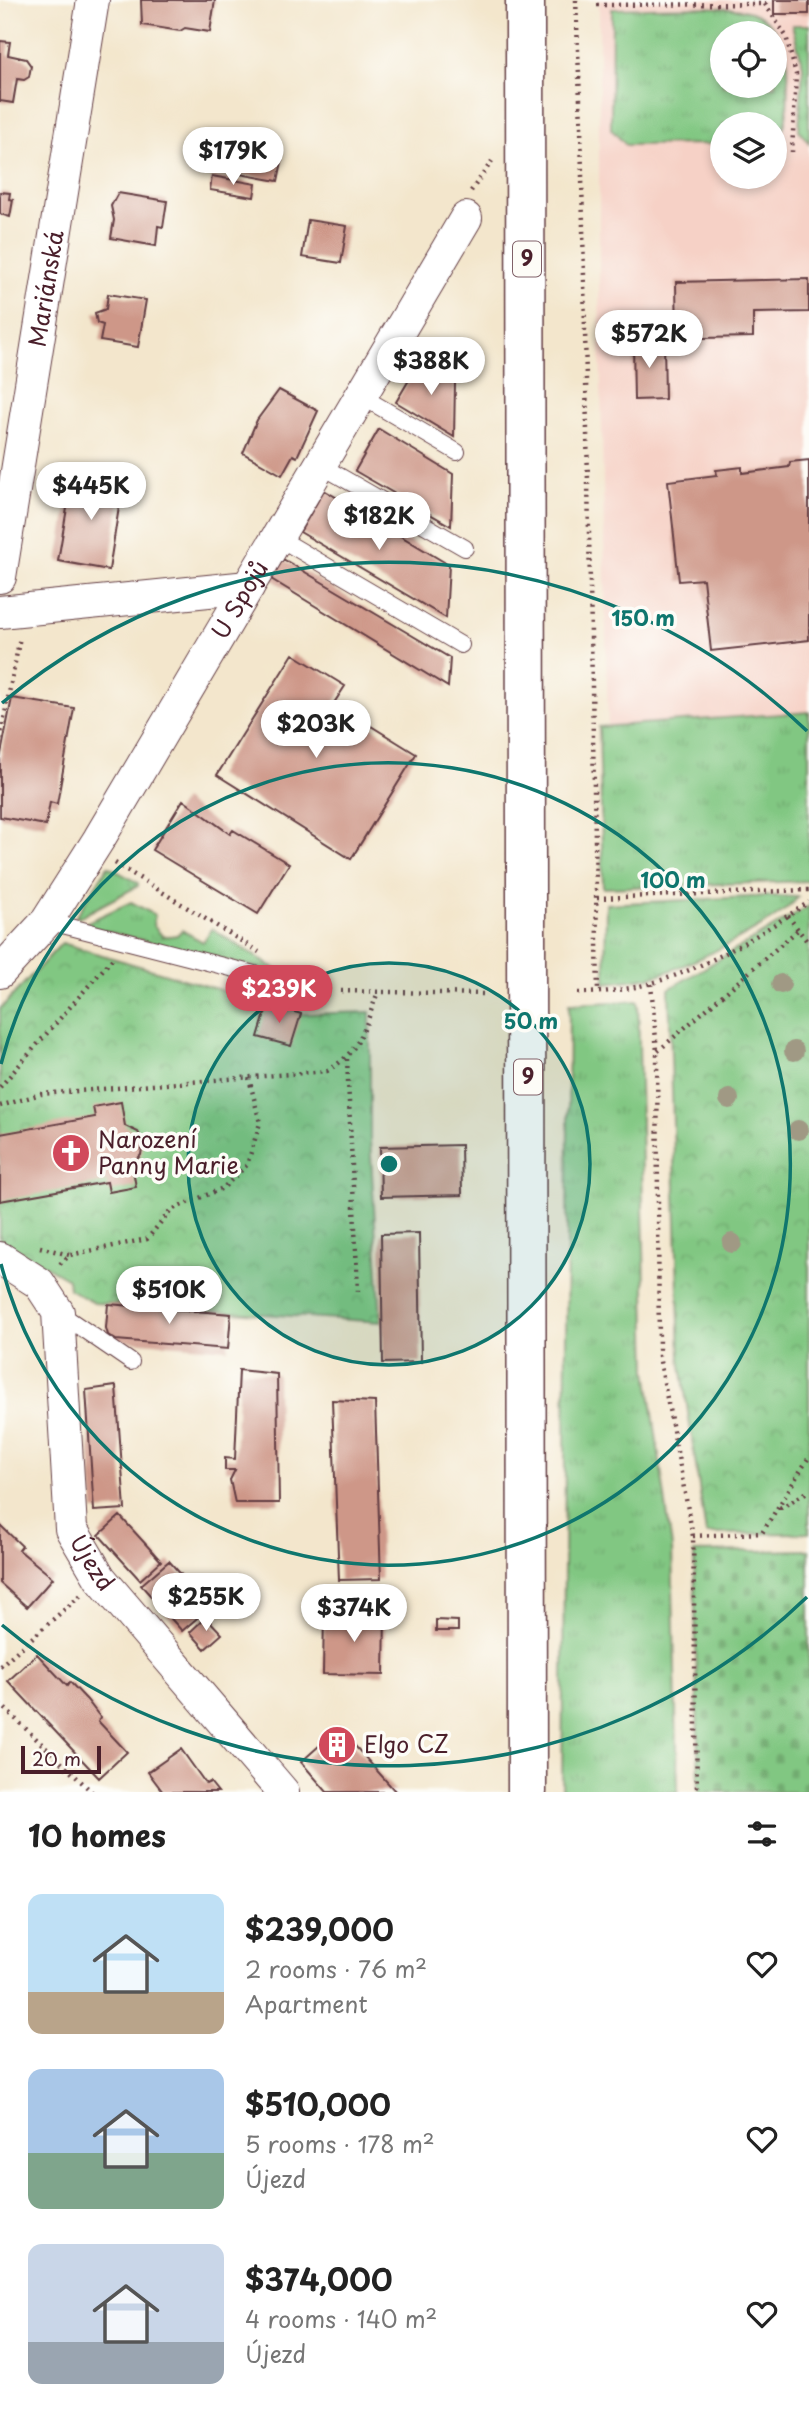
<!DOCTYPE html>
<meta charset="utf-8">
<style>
body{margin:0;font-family:"Playpen Sans",sans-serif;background:#f2f2f2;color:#222;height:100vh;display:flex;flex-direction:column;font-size:26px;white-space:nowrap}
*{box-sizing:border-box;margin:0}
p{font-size:23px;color:#767676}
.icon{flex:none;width:38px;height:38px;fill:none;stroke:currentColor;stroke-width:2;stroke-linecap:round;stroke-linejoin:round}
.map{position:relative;height:1792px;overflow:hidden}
.side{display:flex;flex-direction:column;background:#fff;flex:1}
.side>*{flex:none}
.tools{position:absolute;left:710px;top:21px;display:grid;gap:14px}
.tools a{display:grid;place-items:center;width:77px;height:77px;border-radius:50%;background:#fff;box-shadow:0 4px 10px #0003;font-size:35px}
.scale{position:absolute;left:21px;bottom:18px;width:80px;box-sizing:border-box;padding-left:7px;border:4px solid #4a1f2b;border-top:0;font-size:19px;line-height:24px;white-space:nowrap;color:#4a1f2b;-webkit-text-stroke:5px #fdfcf7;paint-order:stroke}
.price{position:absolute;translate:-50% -60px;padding:0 16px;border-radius:24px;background:#fff;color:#222;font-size:23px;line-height:46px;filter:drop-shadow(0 2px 4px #0008)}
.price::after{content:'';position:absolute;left:50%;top:42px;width:21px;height:16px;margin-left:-10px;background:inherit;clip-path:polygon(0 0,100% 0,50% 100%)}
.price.active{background:#d1495b;color:#fff}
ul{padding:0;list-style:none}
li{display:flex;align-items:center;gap:21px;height:175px;padding:0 28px}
li span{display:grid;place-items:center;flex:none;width:196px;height:140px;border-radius:14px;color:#555}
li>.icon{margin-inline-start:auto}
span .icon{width:84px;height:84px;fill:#fffc;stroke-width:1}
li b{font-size:30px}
h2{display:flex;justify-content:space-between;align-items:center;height:84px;padding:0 28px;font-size:30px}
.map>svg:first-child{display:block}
.built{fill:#f6d1c6;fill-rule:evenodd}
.grass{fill:url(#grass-tufts);stroke:#667356;stroke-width:2;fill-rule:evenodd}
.cemetery{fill:url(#cemetery-stones);stroke:#667356;stroke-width:2}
.park{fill:url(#park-crowns);stroke:#667356;stroke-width:2}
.building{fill:#ce9788}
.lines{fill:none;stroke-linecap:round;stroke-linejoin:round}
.lane-casing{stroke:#633d43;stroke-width:18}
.street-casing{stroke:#633d43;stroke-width:34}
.primary-casing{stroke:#633d43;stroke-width:41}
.path{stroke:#633d43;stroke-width:4.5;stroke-dasharray:2 5;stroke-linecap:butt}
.lane{stroke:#fff;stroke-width:16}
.street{stroke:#fff;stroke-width:32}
.primary{stroke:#fff;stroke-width:38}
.tree{fill:#a09984}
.ring{fill:none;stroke:#0f766e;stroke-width:3.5}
.labels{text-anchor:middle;stroke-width:7;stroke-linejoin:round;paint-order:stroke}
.shield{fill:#fdfcf7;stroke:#806168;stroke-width:2}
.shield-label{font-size:21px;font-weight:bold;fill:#4a1f2b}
.street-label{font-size:23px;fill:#4a1f2b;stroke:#fdfcf7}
.poi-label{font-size:23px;fill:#4a1f2b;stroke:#fdfcf7;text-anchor:start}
.centre{fill:#0f766e;stroke:#fdfcf7;stroke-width:3.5}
.ring-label{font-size:21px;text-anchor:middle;font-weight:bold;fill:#0f766e;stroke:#fdfcf7;stroke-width:7;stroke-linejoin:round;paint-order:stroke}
</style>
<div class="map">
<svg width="809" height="1792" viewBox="0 0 809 1792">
<defs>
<pattern id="grass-tufts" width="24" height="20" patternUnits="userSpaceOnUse" patternTransform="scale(1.75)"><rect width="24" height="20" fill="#81c782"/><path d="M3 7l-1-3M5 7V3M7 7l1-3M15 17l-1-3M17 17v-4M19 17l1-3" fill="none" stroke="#71aa70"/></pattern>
<pattern id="cemetery-stones" width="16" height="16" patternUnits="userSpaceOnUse" patternTransform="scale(1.75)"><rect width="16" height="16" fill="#81c782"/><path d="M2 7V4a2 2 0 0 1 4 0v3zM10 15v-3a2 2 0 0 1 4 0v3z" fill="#71aa70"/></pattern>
<pattern id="park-crowns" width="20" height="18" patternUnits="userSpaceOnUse" patternTransform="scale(1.75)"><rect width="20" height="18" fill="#81c782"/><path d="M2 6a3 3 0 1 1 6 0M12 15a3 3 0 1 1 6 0" fill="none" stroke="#71aa70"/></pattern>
</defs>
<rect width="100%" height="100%" fill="#fdfcf7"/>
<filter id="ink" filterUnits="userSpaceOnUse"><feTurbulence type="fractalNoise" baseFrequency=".0143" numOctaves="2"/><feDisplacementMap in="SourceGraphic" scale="14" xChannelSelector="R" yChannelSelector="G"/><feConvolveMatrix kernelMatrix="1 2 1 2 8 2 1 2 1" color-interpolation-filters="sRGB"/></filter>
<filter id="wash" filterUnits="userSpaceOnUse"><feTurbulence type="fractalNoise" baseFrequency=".00686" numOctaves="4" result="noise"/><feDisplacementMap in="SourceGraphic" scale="28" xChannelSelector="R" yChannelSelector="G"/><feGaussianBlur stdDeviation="1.57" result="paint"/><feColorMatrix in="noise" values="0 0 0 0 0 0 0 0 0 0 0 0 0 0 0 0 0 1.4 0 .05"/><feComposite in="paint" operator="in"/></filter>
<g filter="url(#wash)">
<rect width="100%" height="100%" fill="#f3e6cc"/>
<path class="built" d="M599,0H809V794L608,733L599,285ZM723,33H775V86H723ZM723,124H775V177H723Z"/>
<path class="grass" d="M612,9C641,9 731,3 753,13C779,24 790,54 788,80C787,102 790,126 775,142V124H723V144L626,145L611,129ZM775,33V86H723V33Z
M792,25H809V143L799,130L803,66Z
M809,712V881L603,888L599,727Z
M108,866L138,883V886L78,918L76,916Z
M769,896L798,897C779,923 686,967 654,976C638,980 621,981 605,983L606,904Z
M131,902L155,915L153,925L163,937L177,935L182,930L203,942L212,929L277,970L276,973L81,925Z
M638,1001L647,1371L672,1547L678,1792H562L569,1004Z"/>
<path class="cemetery" d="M809,1550V1792H699L694,1552Z"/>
<path class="park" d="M809,906V1533L706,1534L680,1358L669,989Z
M62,943L301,1014L370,1012V1140L381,1322L94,1303L69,1289L68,1279L0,1240V1009Z"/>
<g id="blocks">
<path class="building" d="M141,0H215L210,32L185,28L180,31L142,25Z
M774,0H809V14H774Z
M0,41L10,42L8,55L26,59L31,66L29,77L24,80L17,79L13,103L0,101Z
M238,153L282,161L278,181L234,173Z
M212,176L256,184L254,197L210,190Z
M0,192L10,193L9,199L13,200L10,217L0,214Z
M118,193L167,201L163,227L158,226L156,246L111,238L114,220L111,206Z
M308,220L347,226L341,263L302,257Z
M809,279V312L753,313V337L701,338V334H677L676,282Z
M108,294L146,300L138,347L100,341L103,325L97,323L95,313L106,309Z
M633,341H664L665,399L634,400Z
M421,360L455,381L454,437L396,402Z
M279,390L318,411L297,457L293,455L282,475L243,453L257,420Z
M379,429L453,474L451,526L355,471Z
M809,460V640L711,651L703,579L679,581L668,481L717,475L716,470L742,467V473L789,467L790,462Z
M73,473L123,482L109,570L58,561Z
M324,490L449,565L446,618L300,532Z
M283,559L450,658L448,687L271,579Z
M293,654L345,686L334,703L416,754L351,859L217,775Z
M12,698L74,708L57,804L50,802L46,825L0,817V759Z
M183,800L230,834L233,830L289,864L258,914L152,850Z
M268,1004L301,1014L291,1046L258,1037Z
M121,1102L125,1126L138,1132L143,1141L141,1155L132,1164L136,1187L109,1192L107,1182L0,1201V1134L95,1117L93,1107Z
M461,1145L462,1195L381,1197L380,1147Z
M419,1233L421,1362L383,1363L381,1234Z
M108,1304L231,1314L228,1349L116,1340L108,1335L106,1328Z
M239,1370L277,1374L279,1503H235L230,1480L235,1470H225V1458L235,1459Z
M116,1386L125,1509L94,1511L86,1390Z
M332,1400L375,1402L381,1579L339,1580Z
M120,1516L161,1561L140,1580L99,1535Z
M0,1525L22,1546L19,1550L53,1578L27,1607L0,1583Z
M169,1561L210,1607L182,1631L141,1585Z
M324,1613H385L384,1675L323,1674Z
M206,1617L222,1634L205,1649L190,1632Z
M436,1620L458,1621V1631H436Z
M37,1654L67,1686L70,1682L87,1700L100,1717L98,1721L127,1752L99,1778L8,1681Z
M339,1728L396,1792H327L301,1762Z
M181,1749L206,1784L210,1782L218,1792H163L148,1772Z"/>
</g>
</g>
<g filter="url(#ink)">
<use href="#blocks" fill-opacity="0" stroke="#633d43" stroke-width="2"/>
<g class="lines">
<defs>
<path id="lane" d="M361,396L457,452
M320,465L465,548
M277,537L461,645
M47,921L321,991
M58,1312L131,1362"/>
<g id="street">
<path id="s1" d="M0,577L93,0"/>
<path d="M0,612L248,587"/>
<path id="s2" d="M0,972L47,921L99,839L466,218"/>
<path id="s3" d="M0,1258L39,1283L58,1312L71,1529L100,1578L283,1792"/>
</g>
<path id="primary" d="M525,0L527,1792"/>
</defs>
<use href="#lane" class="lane-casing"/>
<use href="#street" class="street-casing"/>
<use href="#primary" class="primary-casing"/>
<path class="path" d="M576,0L581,125L598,993
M597,5L765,4L786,36L796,74L792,152
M471,191L492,161
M0,739L20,637
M115,863L259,952
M597,898L809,890
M788,916L809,944
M651,984L657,1051L659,1356L693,1536L697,1792
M341,991L484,994
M578,993C668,993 736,950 809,902
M658,1051L799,929
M347,1059L358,1292
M0,1087L113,958
M0,1106L41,1094L327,1071C362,1050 364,1028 378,992
M40,1247L69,1255
M60,1264L70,1255L147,1239L171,1210L223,1188L247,1165L260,1123L249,1078
M780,1508L809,1491
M693,1536L762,1533L809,1457
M0,1666L81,1595
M0,1704L92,1792"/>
<use href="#lane" class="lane"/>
<use href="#street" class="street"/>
<use href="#primary" class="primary"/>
</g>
<g class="tree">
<circle cx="781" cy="984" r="10"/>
<circle cx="794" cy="1051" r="10"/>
<circle cx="729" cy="1099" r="10"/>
<circle cx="798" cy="1130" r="10"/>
<circle cx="732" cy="1243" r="10"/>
</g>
</g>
<circle cx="389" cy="1164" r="201" fill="#0f766e" fill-opacity=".12"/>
<g class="ring">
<circle cx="389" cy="1164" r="201"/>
<path d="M1 1064A401 401 0 1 1 1 1264"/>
<path d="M807 1597A602 602 0 0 1 2 1625M2 703A602 602 0 0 1 807 731"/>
</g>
<defs>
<symbol id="church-disc" viewBox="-11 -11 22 22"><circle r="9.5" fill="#d1495b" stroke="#fdfcf7"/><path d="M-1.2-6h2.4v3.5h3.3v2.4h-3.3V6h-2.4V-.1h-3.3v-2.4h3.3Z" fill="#fff"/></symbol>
<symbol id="building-disc" viewBox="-11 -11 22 22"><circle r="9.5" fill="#d1495b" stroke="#fdfcf7"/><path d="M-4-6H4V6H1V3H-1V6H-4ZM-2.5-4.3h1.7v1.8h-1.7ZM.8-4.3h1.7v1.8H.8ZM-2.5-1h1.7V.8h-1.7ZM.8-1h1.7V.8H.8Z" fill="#fff"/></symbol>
</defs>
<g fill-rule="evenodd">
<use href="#church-disc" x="49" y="1131" width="44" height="44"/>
<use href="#building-disc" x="315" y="1723" width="44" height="44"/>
</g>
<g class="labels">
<g class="shield">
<rect x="513" y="241.5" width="28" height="35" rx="5"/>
<rect x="514" y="1059.5" width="28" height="35" rx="5"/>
</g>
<g class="shield-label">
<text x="527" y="266">9</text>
<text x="528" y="1084">9</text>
</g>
<g class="street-label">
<text dy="8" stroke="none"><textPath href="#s1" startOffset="292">Mariánská</textPath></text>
<text dy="8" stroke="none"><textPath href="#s2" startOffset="444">U Spojů</textPath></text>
<text dy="8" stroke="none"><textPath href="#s3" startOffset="338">Újezd</textPath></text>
</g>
<g class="poi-label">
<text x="98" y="1148">Narození<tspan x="98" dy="26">Panny Marie</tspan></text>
<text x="364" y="1753">Elgo CZ</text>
</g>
</g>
<circle cx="389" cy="1164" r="10" class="centre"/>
<g class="ring-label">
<text x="643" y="626">150 m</text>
<text x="673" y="888">100 m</text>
<text x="531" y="1029">50 m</text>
</g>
</svg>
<div class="tools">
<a><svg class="icon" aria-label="locate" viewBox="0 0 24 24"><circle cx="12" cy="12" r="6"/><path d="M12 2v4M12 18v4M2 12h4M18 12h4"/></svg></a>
<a><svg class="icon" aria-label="layers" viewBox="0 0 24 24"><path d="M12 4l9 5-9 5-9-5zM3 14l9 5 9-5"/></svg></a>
</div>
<div class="scale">20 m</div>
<b class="price" style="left:233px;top:187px">$179K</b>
<b class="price" style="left:649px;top:370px">$572K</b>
<b class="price" style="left:431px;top:397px">$388K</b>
<b class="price" style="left:91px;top:522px">$445K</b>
<b class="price" style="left:379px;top:552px">$182K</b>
<b class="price" style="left:316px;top:760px">$203K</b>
<b class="price active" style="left:279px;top:1025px">$239K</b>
<b class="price" style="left:169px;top:1326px">$510K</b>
<b class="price" style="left:206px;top:1633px">$255K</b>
<b class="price" style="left:354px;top:1644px">$374K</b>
</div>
<section class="side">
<h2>10 homes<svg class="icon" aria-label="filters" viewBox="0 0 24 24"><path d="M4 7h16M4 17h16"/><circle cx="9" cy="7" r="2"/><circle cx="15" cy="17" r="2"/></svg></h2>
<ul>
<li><span style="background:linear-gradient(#bfe0f5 70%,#b9a48a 0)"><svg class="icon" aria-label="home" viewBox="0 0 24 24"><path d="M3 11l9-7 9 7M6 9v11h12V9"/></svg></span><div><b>$239,000</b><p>2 rooms · 76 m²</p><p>Apartment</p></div><svg class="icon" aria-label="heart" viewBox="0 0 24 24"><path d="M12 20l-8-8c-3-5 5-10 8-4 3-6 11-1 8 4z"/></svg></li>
<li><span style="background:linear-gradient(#a9c7e8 60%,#7fa58c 0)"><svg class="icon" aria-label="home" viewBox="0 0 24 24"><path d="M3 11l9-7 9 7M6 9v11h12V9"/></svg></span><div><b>$510,000</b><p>5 rooms · 178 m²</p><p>Újezd</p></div><svg class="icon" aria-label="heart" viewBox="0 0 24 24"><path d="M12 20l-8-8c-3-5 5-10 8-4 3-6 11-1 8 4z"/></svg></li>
<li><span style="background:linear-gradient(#c9d6e8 70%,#9aa5b1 0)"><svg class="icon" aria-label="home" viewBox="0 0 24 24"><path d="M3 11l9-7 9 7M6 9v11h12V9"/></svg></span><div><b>$374,000</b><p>4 rooms · 140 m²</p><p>Újezd</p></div><svg class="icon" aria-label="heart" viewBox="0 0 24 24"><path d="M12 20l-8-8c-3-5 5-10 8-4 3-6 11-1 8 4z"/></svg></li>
</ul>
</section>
